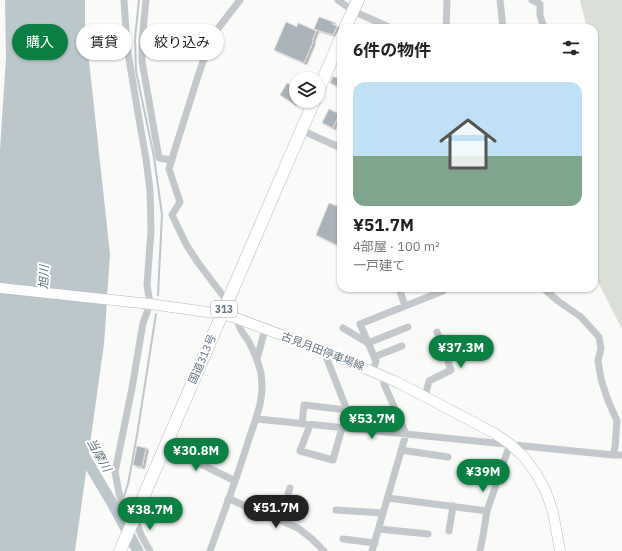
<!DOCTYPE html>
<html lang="ja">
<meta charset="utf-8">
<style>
body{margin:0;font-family:"IBM Plex Sans","Noto Sans JP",sans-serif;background:#f6f6f6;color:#222;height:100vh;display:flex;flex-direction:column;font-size:15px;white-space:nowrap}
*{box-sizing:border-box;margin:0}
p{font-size:13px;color:#767676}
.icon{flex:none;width:22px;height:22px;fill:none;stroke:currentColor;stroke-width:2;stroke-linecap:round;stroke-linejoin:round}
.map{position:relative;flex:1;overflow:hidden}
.drawer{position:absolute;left:337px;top:24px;width:261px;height:268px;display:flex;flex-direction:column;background:#fff;border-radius:12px;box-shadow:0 1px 3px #0004}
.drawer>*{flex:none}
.top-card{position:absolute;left:12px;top:24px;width:265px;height:36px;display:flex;gap:8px}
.buttons{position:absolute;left:289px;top:72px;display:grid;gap:8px}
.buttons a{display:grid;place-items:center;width:36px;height:36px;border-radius:50%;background:#fff;box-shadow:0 1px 3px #0004;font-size:20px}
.price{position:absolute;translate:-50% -34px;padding:0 9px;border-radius:14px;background:#0b8043;color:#fff;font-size:13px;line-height:26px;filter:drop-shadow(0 1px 2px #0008)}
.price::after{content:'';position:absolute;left:50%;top:24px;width:12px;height:9px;margin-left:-6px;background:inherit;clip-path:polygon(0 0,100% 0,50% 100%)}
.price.on{background:#222;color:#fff}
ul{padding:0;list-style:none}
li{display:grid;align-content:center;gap:8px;height:212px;padding:0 16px}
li+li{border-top:1px solid #e0e0e0}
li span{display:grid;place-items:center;height:124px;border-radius:12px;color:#555}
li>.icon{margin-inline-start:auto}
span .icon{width:72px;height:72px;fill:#fffc;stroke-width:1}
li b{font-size:17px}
h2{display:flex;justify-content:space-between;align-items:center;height:48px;padding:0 16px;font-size:17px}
.pill{padding:0 14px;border-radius:18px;background:#fff;box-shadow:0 1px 3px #0004;font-size:14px;line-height:36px}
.pill.on{background:#0b8043;color:#fff}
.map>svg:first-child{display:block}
.green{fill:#dadfd7}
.water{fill:#bbc7cb}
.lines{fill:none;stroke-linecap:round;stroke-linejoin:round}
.stream{stroke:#bbc7cb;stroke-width:2}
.river{stroke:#bbc7cb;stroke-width:11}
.building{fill:#aab3b9;stroke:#dcdcda;filter:url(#shadow)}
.secondary-casing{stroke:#b3babf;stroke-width:11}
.trunk-casing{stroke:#b4b9bd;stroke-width:13}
.minor{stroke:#c3c8cc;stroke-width:7}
.secondary{stroke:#fff;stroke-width:10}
.trunk{stroke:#fff;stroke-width:12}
.labels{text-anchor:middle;stroke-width:4;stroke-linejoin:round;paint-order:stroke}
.shield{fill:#fff;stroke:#939fa8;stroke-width:1}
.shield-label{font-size:10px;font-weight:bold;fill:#657683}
.street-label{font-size:11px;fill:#657683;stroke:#fff}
.water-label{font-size:12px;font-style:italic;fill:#60757c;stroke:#fff}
</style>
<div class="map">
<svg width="622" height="551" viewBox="0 0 622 551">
<defs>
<filter id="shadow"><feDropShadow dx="2.5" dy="1.5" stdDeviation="0" flood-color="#0004"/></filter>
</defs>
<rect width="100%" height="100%" fill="#fafaf8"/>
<path class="green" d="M580,0H622V329L594,274V28H587Z"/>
<path class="water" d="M5,0H85V24L110,254L104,344L75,551H0V150L6,57Z"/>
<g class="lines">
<path class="stream" d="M139,0L135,38L136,71L154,157L162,215L158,295
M123,499L128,484L137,435L156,314
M119,516L121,509"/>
<path class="river" d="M80,449L112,503L138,551"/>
</g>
<path class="building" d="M319,17L333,22L332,24L337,26L333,35L314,29Z
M286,22L297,27L298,23L316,31L312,41L313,42L304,63L274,50Z
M333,76L341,81V88L330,83Z
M287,83L296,88V100L294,104L280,95Z
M329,109L339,114L333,128L322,123Z
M329,203L341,208V247L316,235Z
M137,446L146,448L142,467L133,465Z"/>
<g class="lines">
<defs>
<path id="secondary" d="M0,288L150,304L221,314L236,318L319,349L397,382L494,433L510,444L524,457L537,475L546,492L553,512L560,551"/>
<path id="trunk" d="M345,28L358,0
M318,91L341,38
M120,551L314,101"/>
</defs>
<use href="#secondary" class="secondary-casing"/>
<use href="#trunk" class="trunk-casing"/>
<path class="minor" d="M124,0L127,47L138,113L146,159L150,190L151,231L147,285L150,304L143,323L132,388L115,472L119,493L123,508L135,517L141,535L150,551
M146,0L142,41V61L159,158L172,160
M338,0L353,11L391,28
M500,0L503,28
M532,0L540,4V15L544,28
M446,28L447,0
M301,130L341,148
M399,288L405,306
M543,288L558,301L581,317L599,337L601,349L598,360L601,379L607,398L617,421L615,447L613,455
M227,301L199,264L187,246L172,215L180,202L169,169L175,149L199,73L210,42L216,31L240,0
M343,328L368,343L408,327
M329,353L327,359L347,410
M374,357L402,346
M257,359L265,329
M373,371L376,361L360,324L443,291
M425,397L429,381L451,370L437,332
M257,419L613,455H622
M302,424L304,405L347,410L354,429
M310,425L300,451L333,460L342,428
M165,446L235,481
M401,450L448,457
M388,498L487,511
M228,499L232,500L249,508L275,518L298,528L312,539L324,551
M336,510L383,513
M280,520L290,488
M379,529L428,534
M449,531L453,506
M343,539L375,543
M210,551C223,514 237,478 248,442C256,417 265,400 261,374C259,363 254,352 249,342C247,338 243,334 241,330C239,326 238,322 236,318
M372,551L406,434L384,384V376
M480,551L483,536L487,511L510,444"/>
<use href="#secondary" class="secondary"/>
<use href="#trunk" class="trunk"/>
</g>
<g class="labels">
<rect class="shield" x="211" y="301" width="26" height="16" rx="3"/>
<g class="shield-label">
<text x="224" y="313">313</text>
</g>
<g class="street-label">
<text transform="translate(323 351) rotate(21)" y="4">古見月田停車場線</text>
<text transform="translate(202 359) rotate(-67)" y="4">国道313号</text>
</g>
<g class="water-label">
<text transform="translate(44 277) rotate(-88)" y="4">旭川</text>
<text transform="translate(99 455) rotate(61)" y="4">当摩川</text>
</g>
</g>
</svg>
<div class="buttons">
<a><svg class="icon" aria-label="layers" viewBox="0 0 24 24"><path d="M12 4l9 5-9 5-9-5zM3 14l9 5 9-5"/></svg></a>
</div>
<b class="price" style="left:461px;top:369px">¥37.3M</b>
<b class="price" style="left:372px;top:440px">¥53.7M</b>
<b class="price" style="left:196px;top:472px">¥30.8M</b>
<b class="price" style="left:483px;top:493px">¥39M</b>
<b class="price on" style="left:276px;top:529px">¥51.7M</b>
<b class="price" style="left:150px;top:531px">¥38.7M</b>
<div class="top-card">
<a class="pill on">購入</a>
<a class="pill">賃貸</a>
<a class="pill">絞り込み</a>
</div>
<section class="drawer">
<h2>6件の物件<svg class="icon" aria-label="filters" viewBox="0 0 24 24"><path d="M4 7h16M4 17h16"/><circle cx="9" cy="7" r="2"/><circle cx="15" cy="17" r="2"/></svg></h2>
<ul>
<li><span style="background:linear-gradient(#bfe0f5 60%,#7fa58c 0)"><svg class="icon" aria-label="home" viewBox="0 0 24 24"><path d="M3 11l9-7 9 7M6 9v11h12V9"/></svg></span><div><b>¥51.7M</b><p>4部屋 · 100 m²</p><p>一戸建て</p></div></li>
</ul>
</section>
</div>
